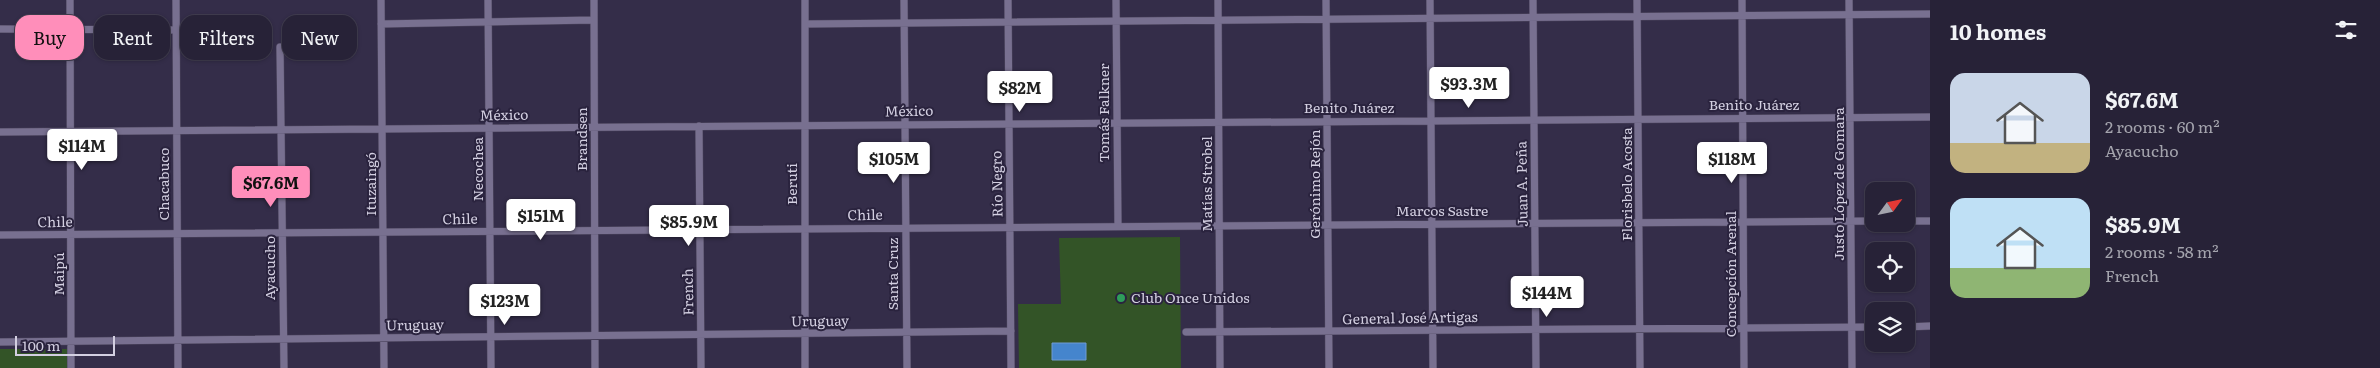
<!DOCTYPE html>
<meta charset="utf-8">
<style>
body{margin:0;font-family:Literata,serif;background:#2f2a3f;color:#f1f3f6;height:100vh;display:flex;flex-direction:column;font-size:19px;white-space:nowrap}
*{box-sizing:border-box;margin:0}
p{font-size:16px;color:#a4a4ad}
.icon{flex:none;width:28px;height:28px;fill:none;stroke:currentColor;stroke-width:2;stroke-linecap:round;stroke-linejoin:round}
.map{position:relative;flex:1;overflow:hidden}
.drawer{display:flex;flex-direction:column;background:#272237;width:450px}
.drawer>*{flex:none}
.banner{position:absolute;left:15px;top:15px;width:475px;height:45px;display:flex;gap:10px}
.needle{width:32px;rotate:57deg}
.tools{position:absolute;left:1865px;top:182px;display:grid;gap:10px}
.tools a{display:grid;place-items:center;width:50px;height:50px;border-radius:10px;background:#272237;box-shadow:0 1px 4px #0004,0 0 0 1px #433f52;font-size:25px}
.scale{position:absolute;left:15px;bottom:12px;width:100px;box-sizing:border-box;padding-left:5px;border:2px solid #d3cfe1;border-top:0;font-size:14px;line-height:18px;white-space:nowrap;color:#d3cfe1;-webkit-text-stroke:4px #2a233e;paint-order:stroke}
.price{position:absolute;translate:-50% -42px;padding:0 11px;border-radius:5px;background:#fff;color:#222;font-size:16px;line-height:32px;filter:drop-shadow(0 1px 2px #0008)}
.price::after{content:'';position:absolute;left:50%;top:30px;width:15px;height:11px;margin-left:-8px;background:inherit;clip-path:polygon(0 0,100% 0,50% 100%)}
.price.selected{background:#ff8eba;color:#111}
ul{padding:0;list-style:none}
li{display:flex;align-items:center;gap:15px;height:125px;padding:0 20px}
li span{display:grid;place-items:center;flex:none;width:140px;height:100px;border-radius:15px;color:#555}
li>.icon{margin-inline-start:auto}
span .icon{width:60px;height:60px;fill:#fffc;stroke-width:1}
li b{font-size:21px}
h2{display:flex;justify-content:space-between;align-items:center;height:60px;padding:0 20px;font-size:21px}
.tag{padding:0 18px;border-radius:15px;background:#272237;box-shadow:0 1px 4px #0004,0 0 0 1px #433f52;font-size:18px;line-height:45px}
.tag.selected{background:#ff8eba;color:#111}
main{display:flex;flex:1;min-height:0}
.map>svg:first-child{display:block}
.green{fill:#335427}
.water{fill:#4585cd;stroke:#709bd3}
.lines{fill:none;stroke-linecap:round;stroke-linejoin:round}
.minor-casing{stroke:#4f4860;stroke-width:8}
.minor{stroke:#787090;stroke-width:7}
.leisure-dot{fill:#2e9e5b;stroke:#2a233e;stroke-width:2}
.labels{text-anchor:middle;stroke-width:4;stroke-linejoin:round;paint-order:stroke}
.street-label{font-size:14px;fill:#d3cfe1;stroke:#2a233e}
.poi-label{font-size:14px;fill:#d3cfe1;stroke:#2a233e;text-anchor:start}
</style>
<main>
<div class="map">
<svg width="1930" height="368" viewBox="0 0 1930 368">
<rect width="100%" height="100%" fill="#342d49"/>
<path class="green" d="M1180,237L1181,368H1019L1018,304H1061L1059,238Z
M0,349H67V368H0Z"/>
<path class="water" d="M1052,343H1086V360H1052Z"/>
<g class="lines">
<defs>
<path id="minor" d="M70,0L71,368
M176,0L178,368
M381,0L384,368
M488,0L491,368
M594,0L595,368
M904,0L907,368
M1008,0L1011,368
M1116,0L1118,225
M1218,0L1220,368
M1326,0L1329,368
M1430,0L1433,368
M1533,0L1536,368
M1637,0L1640,368
M1742,0L1744,368
M1849,0L1852,368
M381,24L594,20
M805,24L1930,14
M0,29L176,30
M280,47L284,368
M699,126L701,368
M0,132L1930,117
M1906,221H1930
M0,235L1874,221
M1906,327L1930,326
M1186,332L1874,327
M0,342L1011,331
M805,368V0"/>
</defs>
<use href="#minor" class="minor-casing"/>
<use href="#minor" class="minor"/>
</g>
<circle class="leisure-dot" cx="1121" cy="298" r="5"/>
<g class="labels">
<g class="street-label">
<text x="1754" y="110">Benito Juárez</text>
<text x="1349" y="113">Benito Juárez</text>
<text transform="translate(909 111) rotate(-1)" y="5">México</text>
<text transform="translate(1104 113) rotate(-90)" y="5">Tomás Falkner</text>
<text transform="translate(504 115) rotate(-1)" y="5">México</text>
<text transform="translate(582 139) rotate(-90)" y="5">Brandsen</text>
<text transform="translate(478 169) rotate(-90)" y="5">Necochea</text>
<text transform="translate(164 184) rotate(-90)" y="5">Chacabuco</text>
<text transform="translate(371 184) rotate(-90)" y="5">Ituzaingó</text>
<text transform="translate(792 184) rotate(-90)" y="5">Beruti</text>
<text transform="translate(997 184) rotate(-91)" y="5">Río Negro</text>
<text transform="translate(1207 184) rotate(-90)" y="5">Matías Strobel</text>
<text transform="translate(1315 184) rotate(-90)" y="5">Gerónimo Rejón</text>
<text transform="translate(1522 184) rotate(-91)" y="5">Juan A. Peña</text>
<text transform="translate(1627 184) rotate(-90)" y="5">Florisbelo Acosta</text>
<text transform="translate(1839 184) rotate(-90)" y="5">Justo López de Gomara</text>
<text x="1442" y="216">Marcos Sastre</text>
<text transform="translate(865 215) rotate(-1)" y="5">Chile</text>
<text transform="translate(460 219) rotate(-1)" y="5">Chile</text>
<text transform="translate(55 222) rotate(-1)" y="5">Chile</text>
<text transform="translate(270 268) rotate(-90)" y="5">Ayacucho</text>
<text transform="translate(59 274) rotate(-90)" y="5">Maipú</text>
<text transform="translate(893 274) rotate(-90)" y="5">Santa Cruz</text>
<text transform="translate(1731 274) rotate(-90)" y="5">Concepción Arenal</text>
<text transform="translate(688 292) rotate(-91)" y="5">French</text>
<text transform="translate(1410 318) rotate(-1)" y="5">General José Artigas</text>
<text transform="translate(820 321) rotate(-1)" y="5">Uruguay</text>
<text transform="translate(415 325) rotate(-1)" y="5">Uruguay</text>
</g>
<g class="poi-label">
<text x="1131" y="303">Club Once Unidos</text>
</g>
</g>
</svg>
<div class="tools">
<a><svg class="needle" viewBox="-14 -14 28 28"><path d="M0-13l5 13h-10z" fill="#e53935"/><path d="M0 13l5-13h-10z" fill="#a4a4ad"/></svg></a>
<a><svg class="icon" aria-label="locate" viewBox="0 0 24 24"><circle cx="12" cy="12" r="6"/><path d="M12 2v4M12 18v4M2 12h4M18 12h4"/></svg></a>
<a><svg class="icon" aria-label="layers" viewBox="0 0 24 24"><path d="M12 4l9 5-9 5-9-5zM3 14l9 5 9-5"/></svg></a>
</div>
<div class="scale">100 m</div>
<b class="price" style="left:1469px;top:109px">$93.3M</b>
<b class="price" style="left:1020px;top:113px">$82M</b>
<b class="price" style="left:82px;top:171px">$114M</b>
<b class="price" style="left:894px;top:184px">$105M</b>
<b class="price" style="left:1732px;top:184px">$118M</b>
<b class="price selected" style="left:271px;top:208px">$67.6M</b>
<b class="price" style="left:541px;top:241px">$151M</b>
<b class="price" style="left:689px;top:247px">$85.9M</b>
<b class="price" style="left:1547px;top:318px">$144M</b>
<b class="price" style="left:505px;top:326px">$123M</b>
<div class="banner">
<a class="tag selected">Buy</a>
<a class="tag">Rent</a>
<a class="tag">Filters</a>
<a class="tag">New</a>
</div>
</div>
<section class="drawer">
<h2>10 homes<svg class="icon" aria-label="filters" viewBox="0 0 24 24"><path d="M4 7h16M4 17h16"/><circle cx="9" cy="7" r="2"/><circle cx="15" cy="17" r="2"/></svg></h2>
<ul>
<li><span style="background:linear-gradient(#c9d6e8 70%,#c2b280 0)"><svg class="icon" aria-label="home" viewBox="0 0 24 24"><path d="M3 11l9-7 9 7M6 9v11h12V9"/></svg></span><div><b>$67.6M</b><p>2 rooms · 60 m²</p><p>Ayacucho</p></div></li>
<li><span style="background:linear-gradient(#bfe0f5 70%,#8fb573 0)"><svg class="icon" aria-label="home" viewBox="0 0 24 24"><path d="M3 11l9-7 9 7M6 9v11h12V9"/></svg></span><div><b>$85.9M</b><p>2 rooms · 58 m²</p><p>French</p></div></li>
</ul>
</section>
</main>
